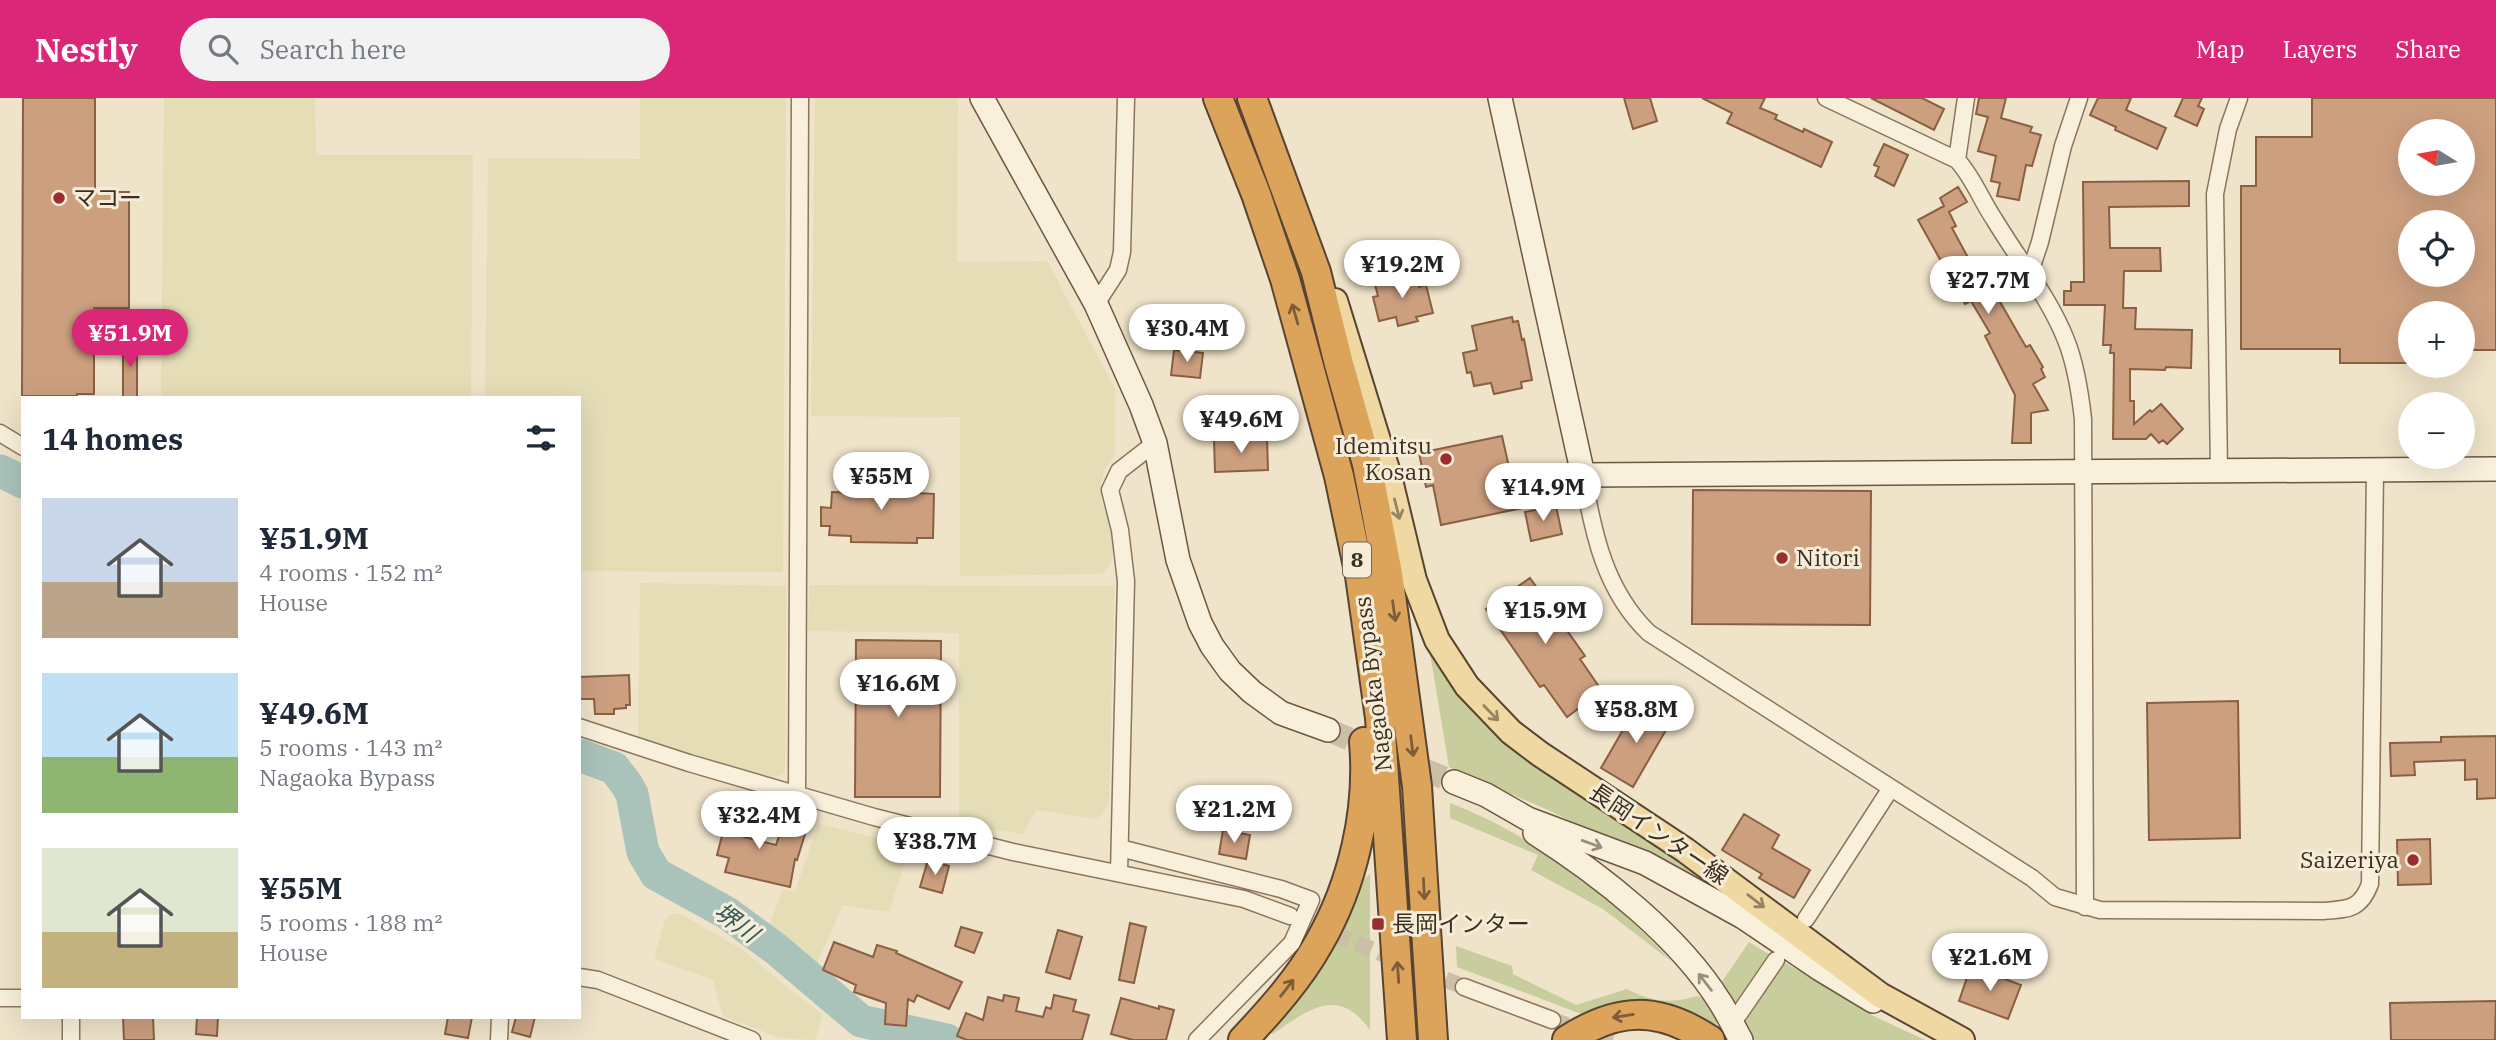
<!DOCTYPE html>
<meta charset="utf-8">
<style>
body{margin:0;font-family:"IBM Plex Serif","Noto Sans JP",serif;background:#f2f2f3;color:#1f2937;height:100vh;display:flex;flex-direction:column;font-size:26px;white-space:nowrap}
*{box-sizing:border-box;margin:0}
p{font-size:23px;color:#747a83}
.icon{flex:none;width:38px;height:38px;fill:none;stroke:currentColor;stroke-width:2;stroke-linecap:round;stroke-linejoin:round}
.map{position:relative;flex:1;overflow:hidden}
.drawer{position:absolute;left:21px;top:298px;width:560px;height:623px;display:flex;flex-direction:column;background:#fff;border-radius:0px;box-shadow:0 7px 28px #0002}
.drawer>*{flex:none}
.needle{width:46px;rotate:281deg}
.tools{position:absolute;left:2398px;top:21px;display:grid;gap:14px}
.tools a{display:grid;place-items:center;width:77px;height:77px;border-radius:50%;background:#fff;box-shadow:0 7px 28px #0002;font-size:35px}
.price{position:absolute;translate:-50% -60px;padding:0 16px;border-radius:24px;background:#fff;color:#222;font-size:23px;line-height:46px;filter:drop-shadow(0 2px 4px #0008)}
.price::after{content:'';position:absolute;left:50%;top:42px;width:21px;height:16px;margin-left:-10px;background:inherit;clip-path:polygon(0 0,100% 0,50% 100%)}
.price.on{background:#db2777;color:#fff}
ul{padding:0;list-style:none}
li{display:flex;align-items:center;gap:21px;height:175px;padding:0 21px}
li span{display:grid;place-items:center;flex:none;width:196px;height:140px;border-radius:0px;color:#555}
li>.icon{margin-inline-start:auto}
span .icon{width:84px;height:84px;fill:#fffc;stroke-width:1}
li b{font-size:30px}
h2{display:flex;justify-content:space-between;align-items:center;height:84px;padding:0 21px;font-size:30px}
header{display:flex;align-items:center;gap:42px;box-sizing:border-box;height:98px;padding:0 35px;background:#db2777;color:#fff}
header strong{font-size:33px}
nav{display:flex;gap:38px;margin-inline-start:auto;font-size:24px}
.search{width:490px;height:63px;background:#f2f2f3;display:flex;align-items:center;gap:18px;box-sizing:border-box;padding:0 24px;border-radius:38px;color:#747a83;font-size:26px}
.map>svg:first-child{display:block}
.farmland{fill:#e4ddb6}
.green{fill:#c7cd9c}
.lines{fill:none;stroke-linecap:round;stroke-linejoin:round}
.river{stroke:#a9c3bb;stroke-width:33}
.building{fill:#cc9f7f;stroke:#8a5f43;stroke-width:2;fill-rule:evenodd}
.street-tunnel{stroke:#cbbfa7;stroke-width:16;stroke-dasharray:16 8;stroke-linecap:butt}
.secondary-tunnel{stroke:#cbbfa7;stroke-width:23;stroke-dasharray:23 11;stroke-linecap:butt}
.street-casing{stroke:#8b765d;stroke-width:19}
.secondary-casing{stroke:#6d5740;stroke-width:26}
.primary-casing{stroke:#594431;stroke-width:28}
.highway-casing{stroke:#594431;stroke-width:32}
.street{stroke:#f9f0dc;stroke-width:16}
.secondary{stroke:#f9f0dc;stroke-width:23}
.primary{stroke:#f0d8a2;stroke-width:24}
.highway{stroke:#dca45b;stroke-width:28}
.oneway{stroke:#7c5d38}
.oneway2{stroke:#968362}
.oneway3{stroke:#9a8f7e}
.poi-dot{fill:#9a2d2e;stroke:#f6edd8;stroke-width:2.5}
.labels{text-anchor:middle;stroke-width:6;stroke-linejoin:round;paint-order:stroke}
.shield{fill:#f6edd8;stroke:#746758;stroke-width:2}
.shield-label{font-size:21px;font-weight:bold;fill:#3c2e21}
.poi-label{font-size:23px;fill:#3c2e21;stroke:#f6edd8;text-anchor:start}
.street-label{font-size:23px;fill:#3c2e21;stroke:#f6edd8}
.water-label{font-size:24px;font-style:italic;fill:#305b58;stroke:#f6edd8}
</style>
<header>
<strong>Nestly</strong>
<div class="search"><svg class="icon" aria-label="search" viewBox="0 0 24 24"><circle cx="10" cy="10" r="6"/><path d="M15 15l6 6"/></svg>Search here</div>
<nav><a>Map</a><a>Layers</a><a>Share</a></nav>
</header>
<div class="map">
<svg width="2496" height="942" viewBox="0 0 2496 942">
<rect width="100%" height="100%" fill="#efe3c9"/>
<path class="farmland" d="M164,0H315L316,57H473L471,299H161Z
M640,0H786L783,474L579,473V299H485L488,60L640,61Z
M815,0H958L957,164L1047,163L1115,291V356L1104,372L1101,386V401L1109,423L1114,448L1111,464L1102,476L960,478V319L811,318Z
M640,485L786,488L785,674L770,682L638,640Z
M809,487L1114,488L1109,705L1098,721L1036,712L1023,736L959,726V535L808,533Z
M818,726L878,740L909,751L889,814L843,807L815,870L769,828L783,791L795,794Z
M679,815L743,852L783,886L820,914L823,917L815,942L780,940L723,918L713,882L654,861L665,822L670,817Z"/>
<path class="green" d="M1432,554L1466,605L1492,632L1765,818L1548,712L1449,669L1430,555Z
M1450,705C1536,738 1609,796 1671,863L1603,811L1531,772L1538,757L1450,720Z
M1370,776V932C1338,887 1308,912 1273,936L1268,932L1358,787Z
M1749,844L1770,857L1734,907L1719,888Z
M1456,848L1512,868L1513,876L1576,907L1627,891C1652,904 1671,906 1697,898L1705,901L1718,925L1715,926C1674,907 1626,890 1584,917L1457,869Z
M1783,864L1821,884L1865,914L1925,942H1755L1743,924Z"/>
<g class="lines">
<path class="river" d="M0,373L23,384
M579,657L614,670L627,687L632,696L643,754L656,776L727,815L776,851L861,923L947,942"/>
</g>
<path class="building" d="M23,0H95V94H129V210H94V296H77V298H22Z
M1624,0H1650L1657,23L1633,31Z
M1702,0H1765L1760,10L1777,17L1775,21L1803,34L1804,31L1832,44L1821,69L1727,25L1732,15Z
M1871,0H1922L1944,11L1934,32Z
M1979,0H2006L2001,20L2032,29L2030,34L2041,37L2032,68L2026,67L2019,102L1997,98L2000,85L1991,83L1996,58L1978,53L1988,19L1976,16Z
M2098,0H2131L2126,12L2166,30L2157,51L2115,32L2116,29L2090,17Z
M2183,0H2202L2198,8L2204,11L2197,28L2175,18Z
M2312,0H2496V252H2462V215H2410V265H2340V251H2241V88H2256V39H2312ZM2410,33H2462V86H2410ZM2410,124H2462V177H2410Z
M1884,46L1908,57L1894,88L1875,78L1879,69L1874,67Z
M2189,83V108L2109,109L2110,150H2160L2161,173H2124L2123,210H2136L2135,231L2192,232L2191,270L2166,269L2165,272L2130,271V303H2134V326L2150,312L2152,314L2161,306L2183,331L2167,346L2163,342L2159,345L2151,336L2146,341H2113L2114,255H2110L2111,247H2103L2105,207H2064V193H2071V184H2084L2083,84Z
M1958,89L1967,104L1949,114L1956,128L1952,130L1972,167L1977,164L2026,249L2030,247L2043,269L2041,271L2045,279L2033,286L2048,312L2031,315V345H2012L2015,297L1985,238L1990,235L1971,203L1965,206L1918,122L1944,108L1940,100Z
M1416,176L1419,189L1426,187L1433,215L1416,219L1418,223L1398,228L1396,219L1379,223L1373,199L1378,198L1375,187Z
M1512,219L1513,224L1518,223L1522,242L1524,241L1532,282L1521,284L1522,290L1494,296L1491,285L1474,288L1471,274L1467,275L1463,255L1477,252L1472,228Z
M123,244H137V299H123Z
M1174,252L1203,255L1200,280L1171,277Z
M1502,338L1513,387L1522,385L1527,409L1441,427L1433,387L1426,389L1419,355Z
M1267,340L1268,372L1215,374L1214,341Z
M855,378L918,380V395L934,396L933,440H917V445L851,444V438L829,437L830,428H821V409L831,410L832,394L855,395Z
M1693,392L1871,393L1870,527L1692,526Z
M1556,408L1562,436L1531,443L1525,414Z
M1530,480L1585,558L1580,561L1602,593L1567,619L1544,587L1540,589L1486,511Z
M856,542L941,543L940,699H855Z
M629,577L630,607H626V610L614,611V616H595L594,601H579V579Z
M2238,603L2240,740L2149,742L2147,605Z
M1638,606L1670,625L1633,689L1601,670Z
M2496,638V700L2477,701V681L2465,682V662L2414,664L2415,677L2391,678L2390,645L2441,644V639Z
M730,707L751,713L744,739L776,747L783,726L806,733L797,762L795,761L790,789L725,774L729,760L717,757Z
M1744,716L1779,737L1772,750L1810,772L1794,800L1759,780L1762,776L1722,752Z
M1223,732L1250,737L1246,761L1219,756Z
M2430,741L2431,786L2398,787L2397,742Z
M928,762L949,768L942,795L920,789Z
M1130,825L1146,829L1134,885L1119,882Z
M961,829L982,835L974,855L955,848Z
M1058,832L1082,839L1070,881L1046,874Z
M834,844L873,859L877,847L897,853L896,855L962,884L949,911L917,897L914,904L908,901L906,928L885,926L886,905L854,894L856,887L823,872Z
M1971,868L2021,887L2008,921L1959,903Z
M1004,897L1019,900L1016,913L1043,919L1046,909L1051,911L1054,897L1076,902L1073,913L1089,917L1082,942H967L957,938L966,915L983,922L988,899L1003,903Z
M1121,900L1159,911V908L1174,912L1166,942H1133L1111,936Z
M2496,903L2495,942H2391L2390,905Z
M123,919H153L154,942H124Z
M197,919H218L217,938L196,936Z
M448,919H472L468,940L445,936Z
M516,919H535L530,939L512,934Z"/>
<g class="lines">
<path class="street-tunnel" d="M1290,818L1464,889
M1552,922L1613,942"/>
<path class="secondary-tunnel" d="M1328,632L1454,684"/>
<defs>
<path id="street" d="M1826,0L1957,62C1973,79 1981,102 1994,121C2018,161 2049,199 2066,242C2076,267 2080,294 2083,321L2085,809
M1957,62L1966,0
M2029,177L2040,144L2063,48L2079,0
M1096,206L1118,172L1122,154L1126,0
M0,335L23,349
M2219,373L2215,96L2228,31L2239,0
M1583,377C1593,435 1605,493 1649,535L2032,780L2055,799L2100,812L2323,813C2348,811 2360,812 2370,786L2375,372
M579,629L689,665L874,719L1013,754L1244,801L1290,818
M797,697L800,0
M1120,750L1281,791L1311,802L1292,845L1197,942
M1119,775L1126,483L1120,432L1110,392L1119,373L1155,345
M1806,821L1891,690
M579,879L598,882L752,942
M1464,889L1552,922
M0,900H23
M1739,916L1776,862
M71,919V942
M499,942L500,919"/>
<path id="secondary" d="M982,0L1096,206L1141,307L1155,345L1178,462L1200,525L1212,548L1230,573L1252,594L1281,615L1328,632
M1500,0L1583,377L2496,371
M1454,684L1486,697L1528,721L1645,765L1743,819L1820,871L1873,903
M1535,735C1601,777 1679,838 1720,904C1728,916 1734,930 1741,942"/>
<path id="primary" d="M1335,203L1389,378L1414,482L1437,542L1467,588L1511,634L1540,656L1685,752L1880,897L1962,942"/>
<path id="highway" d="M1218,0L1256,96L1285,181L1339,378L1360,478L1380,620L1402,942
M1252,0L1316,174L1339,266L1367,366L1388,476L1417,688L1433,942
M1243,942C1271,912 1299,881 1319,845C1353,786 1370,712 1364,644
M1567,942C1618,909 1658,908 1710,942"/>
</defs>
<use href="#street" class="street-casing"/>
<use href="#secondary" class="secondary-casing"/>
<use href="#primary" class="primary-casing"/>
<use href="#highway" class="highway-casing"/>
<use href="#street" class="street"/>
<use href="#secondary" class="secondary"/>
<use href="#primary" class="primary"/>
<use href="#highway" class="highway"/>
</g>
<defs><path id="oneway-shaft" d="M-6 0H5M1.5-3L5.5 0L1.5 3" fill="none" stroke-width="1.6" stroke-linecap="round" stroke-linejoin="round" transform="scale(1.75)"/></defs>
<g class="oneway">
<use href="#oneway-shaft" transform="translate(1295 216) rotate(-106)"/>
<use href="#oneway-shaft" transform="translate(1394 513) rotate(82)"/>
<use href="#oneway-shaft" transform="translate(1412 648) rotate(83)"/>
<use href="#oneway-shaft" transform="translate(1424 791) rotate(87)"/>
<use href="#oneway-shaft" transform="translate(1398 874) rotate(-94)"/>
<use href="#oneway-shaft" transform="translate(1287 890) rotate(-52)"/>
<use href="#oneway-shaft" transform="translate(1623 918) rotate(171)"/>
</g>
<g class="oneway2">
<use href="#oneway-shaft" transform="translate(1397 411) rotate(76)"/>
<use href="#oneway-shaft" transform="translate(1491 615) rotate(46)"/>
<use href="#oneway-shaft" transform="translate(1756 803) rotate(38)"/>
</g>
<g class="oneway3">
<use href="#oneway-shaft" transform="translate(1592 746) rotate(20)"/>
<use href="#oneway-shaft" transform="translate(1705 884) rotate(-128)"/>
</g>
<g class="poi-dot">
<circle cx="59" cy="100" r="7"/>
<circle cx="1446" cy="361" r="7"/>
<circle cx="1782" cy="460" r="7"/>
<circle cx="2413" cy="762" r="7"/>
<rect x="1371" y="819" width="14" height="14" rx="3.5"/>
</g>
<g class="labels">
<rect class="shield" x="1343" y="444.5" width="28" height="35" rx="5"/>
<g class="shield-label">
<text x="1357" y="469">8</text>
</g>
<g class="poi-label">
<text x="73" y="108">マコー</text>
<text x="1432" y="356" text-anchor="end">Idemitsu<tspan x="1432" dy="26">Kosan</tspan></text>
<text x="1796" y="468">Nitori</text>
<text x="2399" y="770" text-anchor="end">Saizeriya</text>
<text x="1392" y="834">長岡インター</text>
</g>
<g class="street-label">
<text transform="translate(1373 586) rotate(-97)" y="8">Nagaoka Bypass</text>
<text transform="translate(1659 736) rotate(34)" y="8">長岡インター線</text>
</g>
<g class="water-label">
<text transform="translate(736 825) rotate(36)" y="8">堺川</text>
</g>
</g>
</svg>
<div class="tools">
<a><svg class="needle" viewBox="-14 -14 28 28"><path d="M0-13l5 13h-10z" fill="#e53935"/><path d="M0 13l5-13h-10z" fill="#747a83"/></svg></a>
<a><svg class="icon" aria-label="locate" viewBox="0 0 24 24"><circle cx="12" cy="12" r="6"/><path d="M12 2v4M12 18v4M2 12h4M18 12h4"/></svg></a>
<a>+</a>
<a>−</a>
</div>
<b class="price" style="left:1402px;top:202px">¥19.2M</b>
<b class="price" style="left:1988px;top:218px">¥27.7M</b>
<b class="price" style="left:1187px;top:266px">¥30.4M</b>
<b class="price on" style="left:130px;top:271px">¥51.9M</b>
<b class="price" style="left:1241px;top:357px">¥49.6M</b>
<b class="price" style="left:881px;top:414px">¥55M</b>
<b class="price" style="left:1543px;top:425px">¥14.9M</b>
<b class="price" style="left:1545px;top:548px">¥15.9M</b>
<b class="price" style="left:898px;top:621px">¥16.6M</b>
<b class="price" style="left:1636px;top:647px">¥58.8M</b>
<b class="price" style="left:1234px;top:747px">¥21.2M</b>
<b class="price" style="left:759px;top:753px">¥32.4M</b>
<b class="price" style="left:935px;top:779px">¥38.7M</b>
<b class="price" style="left:1990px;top:895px">¥21.6M</b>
<section class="drawer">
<h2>14 homes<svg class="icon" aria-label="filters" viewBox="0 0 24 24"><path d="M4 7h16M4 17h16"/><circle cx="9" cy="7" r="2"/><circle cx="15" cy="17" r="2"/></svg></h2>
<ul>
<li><span style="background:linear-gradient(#c9d6e8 60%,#b9a48a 0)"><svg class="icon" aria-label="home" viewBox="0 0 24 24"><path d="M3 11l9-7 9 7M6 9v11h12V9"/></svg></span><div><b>¥51.9M</b><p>4 rooms · 152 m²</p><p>House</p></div></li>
<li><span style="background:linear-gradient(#bfe0f5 60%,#8fb573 0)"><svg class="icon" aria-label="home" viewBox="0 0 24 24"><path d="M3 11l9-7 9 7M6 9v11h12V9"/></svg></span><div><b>¥49.6M</b><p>5 rooms · 143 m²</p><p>Nagaoka Bypass</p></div></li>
<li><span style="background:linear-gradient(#dfe7d0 60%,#c2b280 0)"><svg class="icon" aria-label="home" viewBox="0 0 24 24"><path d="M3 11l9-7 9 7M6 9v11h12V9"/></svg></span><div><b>¥55M</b><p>5 rooms · 188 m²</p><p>House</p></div></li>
</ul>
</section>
</div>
